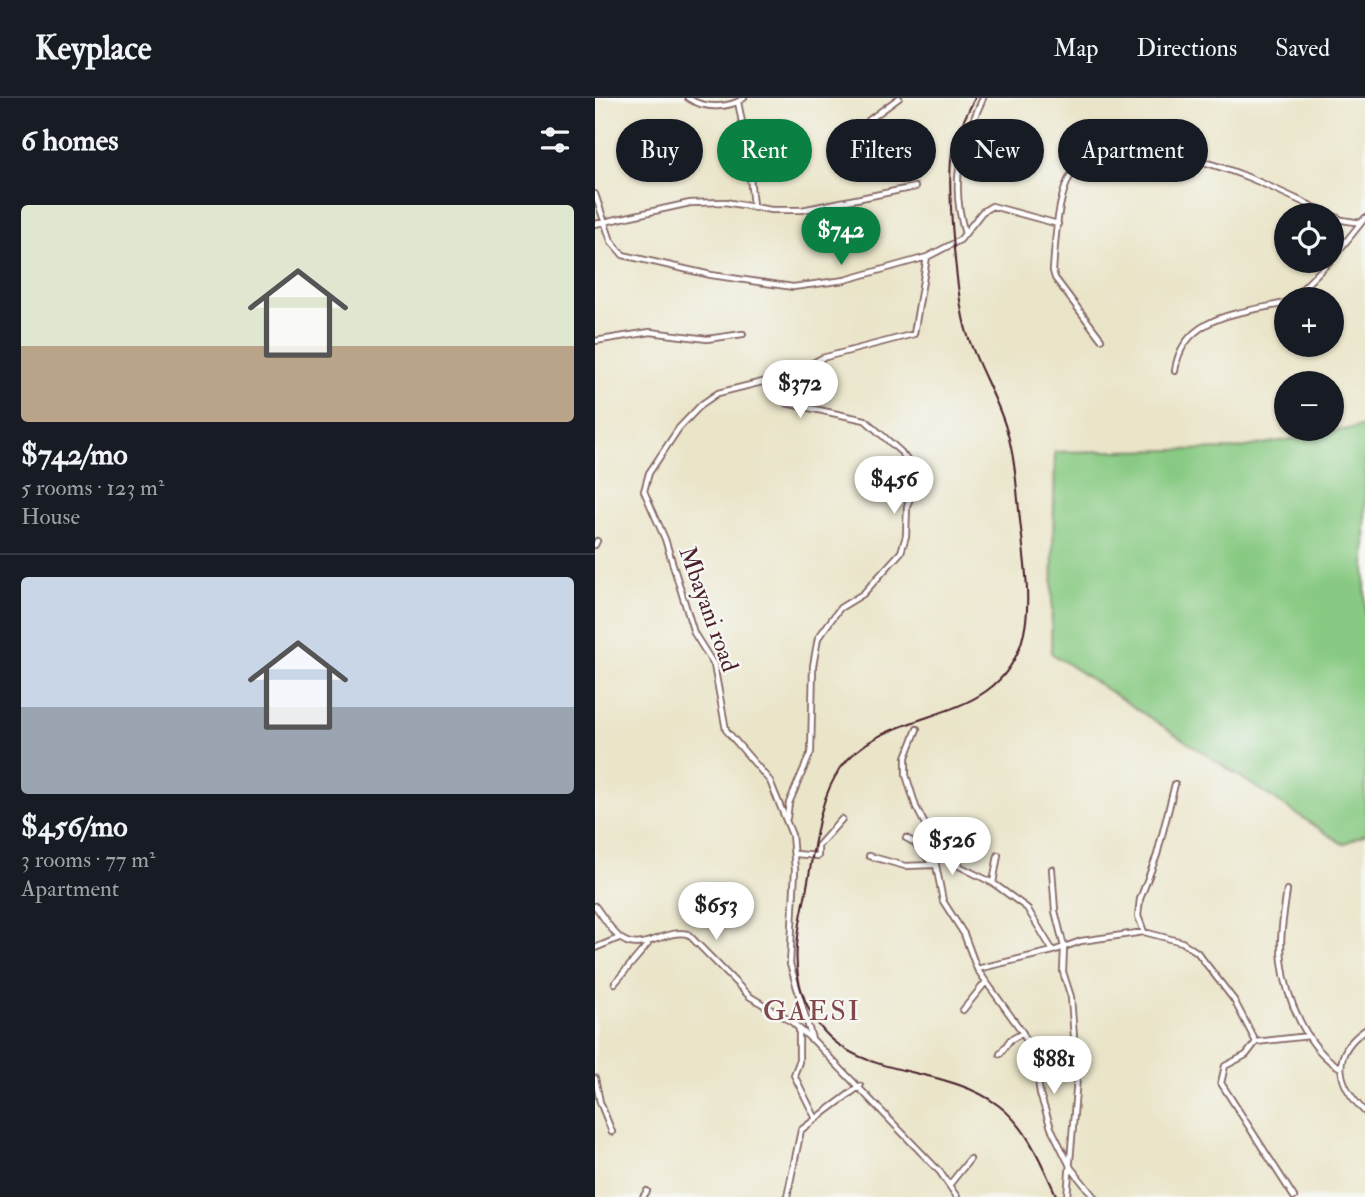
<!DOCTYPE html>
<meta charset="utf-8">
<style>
body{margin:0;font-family:"IM FELL Double Pica",serif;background:#242831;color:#f1f3f6;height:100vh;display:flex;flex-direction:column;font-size:26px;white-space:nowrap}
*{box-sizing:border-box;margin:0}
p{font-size:23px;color:#9ea1a6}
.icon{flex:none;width:38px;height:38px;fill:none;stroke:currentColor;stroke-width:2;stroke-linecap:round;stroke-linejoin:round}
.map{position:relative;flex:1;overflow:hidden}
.drawer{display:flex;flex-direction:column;background:#171b24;width:595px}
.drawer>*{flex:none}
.guide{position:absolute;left:21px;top:21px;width:644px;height:63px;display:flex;gap:14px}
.controls{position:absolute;left:679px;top:105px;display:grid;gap:14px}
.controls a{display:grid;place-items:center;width:70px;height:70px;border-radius:50%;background:#171b24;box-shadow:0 2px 5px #0004;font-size:35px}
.price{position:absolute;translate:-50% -60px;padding:0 16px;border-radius:24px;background:#fff;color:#222;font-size:23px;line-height:46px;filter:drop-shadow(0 2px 4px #0008)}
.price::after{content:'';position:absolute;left:50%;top:42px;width:21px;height:16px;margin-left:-10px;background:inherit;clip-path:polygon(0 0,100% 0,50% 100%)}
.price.on{background:#0b8043;color:#fff}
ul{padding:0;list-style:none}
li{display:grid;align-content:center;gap:14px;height:371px;padding:0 21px}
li+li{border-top:2px solid #363941}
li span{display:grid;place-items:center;height:217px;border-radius:7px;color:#555}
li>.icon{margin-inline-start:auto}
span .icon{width:126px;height:126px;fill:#fffc;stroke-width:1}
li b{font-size:30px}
h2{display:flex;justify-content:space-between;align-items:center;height:84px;padding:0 21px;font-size:30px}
.pill{padding:0 24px;border-radius:32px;background:#171b24;box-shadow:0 2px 5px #0004;font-size:24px;line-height:63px}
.pill.on{background:#0b8043;color:#fff}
header{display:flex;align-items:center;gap:42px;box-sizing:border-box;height:98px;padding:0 35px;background:#171b24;border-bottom:2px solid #363941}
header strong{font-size:33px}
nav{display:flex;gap:38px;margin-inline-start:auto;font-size:24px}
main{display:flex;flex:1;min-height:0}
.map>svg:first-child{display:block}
.green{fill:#88ca83;stroke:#697457;stroke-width:2}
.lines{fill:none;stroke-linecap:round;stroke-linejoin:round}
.street-casing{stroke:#826462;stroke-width:8}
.street{stroke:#fff;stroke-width:4.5}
.rail{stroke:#4a1f2b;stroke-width:2}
.labels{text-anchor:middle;stroke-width:5;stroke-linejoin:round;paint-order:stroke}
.street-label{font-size:24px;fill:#4a1f2b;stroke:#f6f6f2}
.quarter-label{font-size:28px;letter-spacing:2px;fill:#80474c;stroke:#f6f6f2}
</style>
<header>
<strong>Keyplace</strong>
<nav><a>Map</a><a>Directions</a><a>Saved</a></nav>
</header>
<main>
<section class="drawer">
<h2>6 homes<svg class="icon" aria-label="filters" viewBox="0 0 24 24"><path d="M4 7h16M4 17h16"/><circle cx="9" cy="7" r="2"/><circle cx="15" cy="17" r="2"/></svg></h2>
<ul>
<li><span style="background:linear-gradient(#dfe7d0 65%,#b9a48a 0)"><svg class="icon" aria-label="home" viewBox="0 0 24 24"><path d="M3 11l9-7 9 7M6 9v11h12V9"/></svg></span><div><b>$742/mo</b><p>5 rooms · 123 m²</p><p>House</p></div></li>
<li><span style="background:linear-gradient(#c9d6e8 60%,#9aa5b1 0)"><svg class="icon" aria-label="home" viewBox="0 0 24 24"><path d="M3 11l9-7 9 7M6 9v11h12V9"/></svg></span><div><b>$456/mo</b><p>3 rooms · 77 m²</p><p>Apartment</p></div></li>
</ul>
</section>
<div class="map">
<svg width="770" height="1099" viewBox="0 0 770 1099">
<rect width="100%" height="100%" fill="#f6f6f2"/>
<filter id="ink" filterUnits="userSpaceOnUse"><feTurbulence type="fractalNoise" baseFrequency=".0143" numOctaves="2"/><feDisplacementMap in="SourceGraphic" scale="14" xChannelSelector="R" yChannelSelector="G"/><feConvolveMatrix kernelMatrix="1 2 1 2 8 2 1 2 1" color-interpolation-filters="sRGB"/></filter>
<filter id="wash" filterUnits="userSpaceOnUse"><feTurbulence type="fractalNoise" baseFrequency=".00686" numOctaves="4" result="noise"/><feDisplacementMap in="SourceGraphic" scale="28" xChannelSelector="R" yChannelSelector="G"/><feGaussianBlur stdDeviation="1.57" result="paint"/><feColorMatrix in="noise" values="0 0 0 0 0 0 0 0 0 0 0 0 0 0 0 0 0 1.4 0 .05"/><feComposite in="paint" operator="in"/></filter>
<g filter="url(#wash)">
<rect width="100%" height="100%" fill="#eae5c9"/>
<path class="green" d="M770,328V736L748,746L456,555L460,354L640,351Z"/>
</g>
<g filter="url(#ink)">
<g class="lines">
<defs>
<path id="street" d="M93,0C109,11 133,11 149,0
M143,4L152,49L158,108
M274,22L304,0
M0,96L16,143L28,157L116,177L198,189L250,182L332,159L365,142L387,114L397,108L463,126
M0,126L95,105L130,104L176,112H207L320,89
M370,136C354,82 366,49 388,0
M332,159L319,236L227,260L196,277L123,295L107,306L84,330L54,375L49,393L70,441L99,535L119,567L131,632L175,683L197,737L200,772L195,866L217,941L345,1074L362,1099
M737,161L770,120
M697,201L735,163
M506,241L460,180L458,173C460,146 462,90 481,70C502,46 576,57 604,63C651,74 703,103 747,122L766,125
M0,243L55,234L112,241L148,236
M719,247L727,251
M580,273C587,216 648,215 691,205
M186,280V296L191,305L270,322L306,354L324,378L312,408L311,438L306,454L268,496L245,510L223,540L218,568L216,654L194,705L192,720
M0,447L2,443
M322,631L311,659V677L321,709L335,736L348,803L369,836L382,871L428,935L441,966L445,996L456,1030L476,1070L499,1099
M311,740L320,745L337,766
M355,743L360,766L398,785L432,810L458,853
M201,756L223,758V748L247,721
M274,758L310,768L338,767
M457,771L460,813L469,849L468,874L476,899L482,980L472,1099
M398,785L403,757
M692,792C689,815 684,839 687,863C691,900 712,952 746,970
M0,808C8,818 15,831 24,839C45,858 69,830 93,836L154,898L197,924L216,941
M549,834L543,818L545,801L562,757L580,686
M0,850L24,840
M382,871L458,853L486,843L549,834L587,844L602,854L639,902L661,944
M20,885L53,846
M368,912L390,885
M204,931V964L199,977L220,1019
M770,932C734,957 743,987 770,1014
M405,956L415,942L428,935
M0,980L5,1004L17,1034
M355,1086L375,1061
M48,1099L52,1093
M192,1099L206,1032L265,988
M699,1099L626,985L630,968L651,957L661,944L714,938"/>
</defs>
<use href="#street" class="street-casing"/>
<use href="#street" class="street"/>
<path class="rail" d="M380,0C372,16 362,33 358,50C350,80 362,204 372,235C382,268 401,297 411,330C422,365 422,403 427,439C430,470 436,503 429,535C406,634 294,602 245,671C223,702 220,747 213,783C207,819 195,855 206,891C236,990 337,958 403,1007C433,1029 447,1067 462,1099"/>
</g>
</g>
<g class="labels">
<g class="street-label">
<text transform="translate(114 511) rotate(70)" y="8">Mbayani road</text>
</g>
<g class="quarter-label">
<text x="217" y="922">GAESI</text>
</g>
</g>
</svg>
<div class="controls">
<a><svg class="icon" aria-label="locate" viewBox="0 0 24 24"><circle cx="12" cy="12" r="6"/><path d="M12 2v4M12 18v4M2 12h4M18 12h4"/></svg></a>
<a>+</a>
<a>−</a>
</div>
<b class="price on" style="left:246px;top:169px">$742</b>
<b class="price" style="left:205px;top:322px">$372</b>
<b class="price" style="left:299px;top:418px">$456</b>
<b class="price" style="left:357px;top:779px">$526</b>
<b class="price" style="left:121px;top:844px">$653</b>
<b class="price" style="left:459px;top:998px">$881</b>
<div class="guide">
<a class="pill">Buy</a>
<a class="pill on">Rent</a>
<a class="pill">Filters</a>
<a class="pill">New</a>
<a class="pill">Apartment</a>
</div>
</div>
</main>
